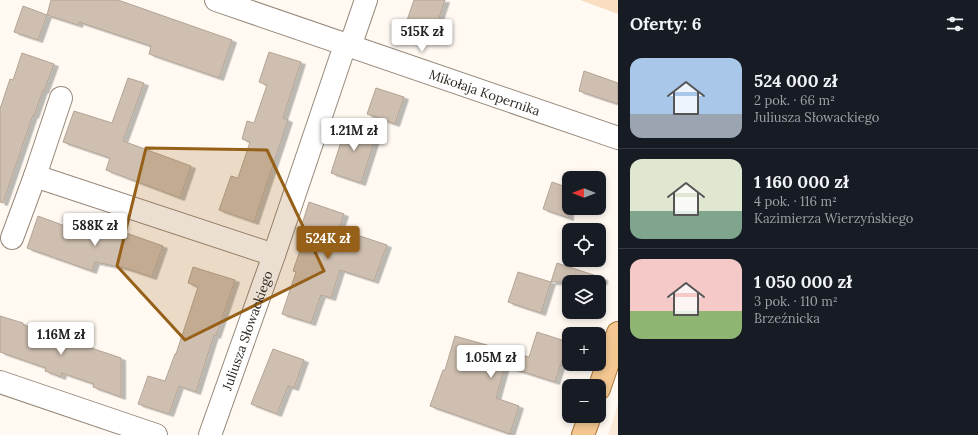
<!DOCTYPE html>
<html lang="pl">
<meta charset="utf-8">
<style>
body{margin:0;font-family:Lora,serif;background:#20242c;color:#f1f3f6;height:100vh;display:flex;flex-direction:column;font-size:15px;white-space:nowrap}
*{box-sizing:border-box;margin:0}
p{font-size:13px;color:#9ea1a6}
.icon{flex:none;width:22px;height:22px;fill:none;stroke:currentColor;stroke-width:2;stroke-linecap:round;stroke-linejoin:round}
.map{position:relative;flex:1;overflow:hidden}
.drawer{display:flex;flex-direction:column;background:#171b24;width:360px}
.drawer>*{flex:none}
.needle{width:26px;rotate:270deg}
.fabs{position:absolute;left:562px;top:171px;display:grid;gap:8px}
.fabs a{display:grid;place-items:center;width:44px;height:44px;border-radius:8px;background:#171b24;box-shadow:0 2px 6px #0003;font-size:20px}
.price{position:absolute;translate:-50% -34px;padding:0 9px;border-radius:4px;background:#fff;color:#222;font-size:13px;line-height:26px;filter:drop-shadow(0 1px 2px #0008)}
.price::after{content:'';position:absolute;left:50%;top:24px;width:12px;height:9px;margin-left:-6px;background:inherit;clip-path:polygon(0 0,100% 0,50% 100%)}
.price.active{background:#966018;color:#fff}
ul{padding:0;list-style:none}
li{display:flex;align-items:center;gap:12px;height:100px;padding:0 12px}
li+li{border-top:1px solid #363941}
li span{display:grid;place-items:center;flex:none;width:112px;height:80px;border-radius:12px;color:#555}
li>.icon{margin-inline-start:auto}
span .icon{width:48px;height:48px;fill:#fffc;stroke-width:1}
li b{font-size:17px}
h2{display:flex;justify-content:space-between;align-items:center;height:48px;padding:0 12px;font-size:17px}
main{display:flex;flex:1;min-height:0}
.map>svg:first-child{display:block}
.built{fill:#fcead9}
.green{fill:#f9dec2}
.building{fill:#cfbfb0;stroke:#b3a495;filter:url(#shadow)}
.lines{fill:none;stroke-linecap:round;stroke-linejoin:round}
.minor-casing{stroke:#97887a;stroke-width:24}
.primary-casing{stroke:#a97639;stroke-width:24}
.minor{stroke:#fff;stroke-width:22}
.primary{stroke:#f4c791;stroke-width:22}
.marked{fill:#966018;fill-opacity:0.2;stroke:#966018;stroke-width:3;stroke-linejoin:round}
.labels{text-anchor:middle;stroke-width:3.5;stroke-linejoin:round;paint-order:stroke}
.street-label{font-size:13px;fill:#2c2620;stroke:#fff}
</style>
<main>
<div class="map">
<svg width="618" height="435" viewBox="0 0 618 435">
<defs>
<filter id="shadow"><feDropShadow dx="4.5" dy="2.5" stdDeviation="0" flood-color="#0004"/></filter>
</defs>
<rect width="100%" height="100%" fill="#fff9f2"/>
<path class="built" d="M618,404V435H608L613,420Z"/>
<path class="green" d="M580,0H618V14Z"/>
<path class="building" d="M51,0H118L232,40L219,78L149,54L151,46L79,22L78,25L47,15Z
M414,0H445L432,39L404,29Z
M23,6L47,15L38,40L14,32Z
M269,52L301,62L283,118L288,120L254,222L219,210L231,176L238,178L250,142L242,139L247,121L254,123L267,85L259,82Z
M22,53L54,64L44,91L43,90L34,116L33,115L3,203L0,202V109L10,79L13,80Z
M584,71L618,83V104L579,91Z
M128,78L144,83L123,141L191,166L180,198L106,170L110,158L63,142L74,111L112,123Z
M376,88L404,97L395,124L367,114Z
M348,120L378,130L361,183L331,173Z
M552,182L569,188V218L543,209Z
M309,202L344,214L339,229L387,245L374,281L340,270L331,298L321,295L311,323L282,314L296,272L293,271L305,236L299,234Z
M38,216L84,233L89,220L163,246L152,277L125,268L95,262L92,271L27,248Z
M557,263L603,278V282H551Z
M193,267L235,280L216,336L214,335L196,392L179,386L169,414L138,404L148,376L165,381L175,354H176L198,287L188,283Z
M518,272L551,282L541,313L508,302Z
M0,316L23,323V325L121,358V397L93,387L94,384L62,373L61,377L45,371L46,368L0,352Z
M537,332L568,342L555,382L505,366L496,398L519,406L510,434L430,406L443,370H445L455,336L529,357Z
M273,349L304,360L294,388L288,386L277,414L251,404Z"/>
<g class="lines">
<defs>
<g id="minor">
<path id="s1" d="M216,0L618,138"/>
<path d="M61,98L35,176L274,255"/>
<path d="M12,238L35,176"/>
<path d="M0,382L156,435"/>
<path id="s2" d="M210,435L274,255L342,54L354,35L366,0"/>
</g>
<path id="primary" d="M599,389L618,333
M583,435L590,416"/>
</defs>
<use href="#minor" class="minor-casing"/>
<use href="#primary" class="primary-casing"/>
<use href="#minor" class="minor"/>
<use href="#primary" class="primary"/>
</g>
<path class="marked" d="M146,148L267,150L324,271L185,340L117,266Z"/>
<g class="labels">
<g class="street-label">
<text dy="5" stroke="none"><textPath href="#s1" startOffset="284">Mikołaja Kopernika</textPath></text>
<text dy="5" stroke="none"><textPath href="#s2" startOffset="111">Juliusza Słowackiego</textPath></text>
</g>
</g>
</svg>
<div class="fabs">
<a><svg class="needle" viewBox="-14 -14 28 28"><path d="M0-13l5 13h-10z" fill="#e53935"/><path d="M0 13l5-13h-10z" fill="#9ea1a6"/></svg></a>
<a><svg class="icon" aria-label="locate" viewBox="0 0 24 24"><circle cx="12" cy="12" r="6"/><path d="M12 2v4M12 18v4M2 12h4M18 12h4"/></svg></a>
<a><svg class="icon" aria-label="layers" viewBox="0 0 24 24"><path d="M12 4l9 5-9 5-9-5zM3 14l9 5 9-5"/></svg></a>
<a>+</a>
<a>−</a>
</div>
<b class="price" style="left:422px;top:53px">515K zł</b>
<b class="price" style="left:354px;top:152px">1.21M zł</b>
<b class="price" style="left:95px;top:247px">588K zł</b>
<b class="price active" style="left:328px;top:260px">524K zł</b>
<b class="price" style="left:61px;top:356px">1.16M zł</b>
<b class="price" style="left:491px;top:379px">1.05M zł</b>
</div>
<section class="drawer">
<h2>Oferty: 6<svg class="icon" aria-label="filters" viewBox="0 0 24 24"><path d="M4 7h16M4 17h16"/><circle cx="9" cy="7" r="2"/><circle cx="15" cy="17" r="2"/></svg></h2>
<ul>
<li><span style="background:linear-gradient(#a9c7e8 70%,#9aa5b1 0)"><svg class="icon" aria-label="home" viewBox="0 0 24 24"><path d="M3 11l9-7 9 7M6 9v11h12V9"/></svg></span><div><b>524 000 zł</b><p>2 pok. · 66 m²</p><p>Juliusza Słowackiego</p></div></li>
<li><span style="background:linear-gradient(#dfe7d0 65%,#7fa58c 0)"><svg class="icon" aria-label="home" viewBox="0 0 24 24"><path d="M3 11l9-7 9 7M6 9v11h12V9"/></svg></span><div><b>1 160 000 zł</b><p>4 pok. · 116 m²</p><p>Kazimierza Wierzyńskiego</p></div></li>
<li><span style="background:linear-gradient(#f6c9c9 65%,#8fb573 0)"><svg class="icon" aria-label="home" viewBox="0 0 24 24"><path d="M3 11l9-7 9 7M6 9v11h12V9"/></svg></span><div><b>1 050 000 zł</b><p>3 pok. · 110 m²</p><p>Brzeźnicka</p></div></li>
</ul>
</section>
</main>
